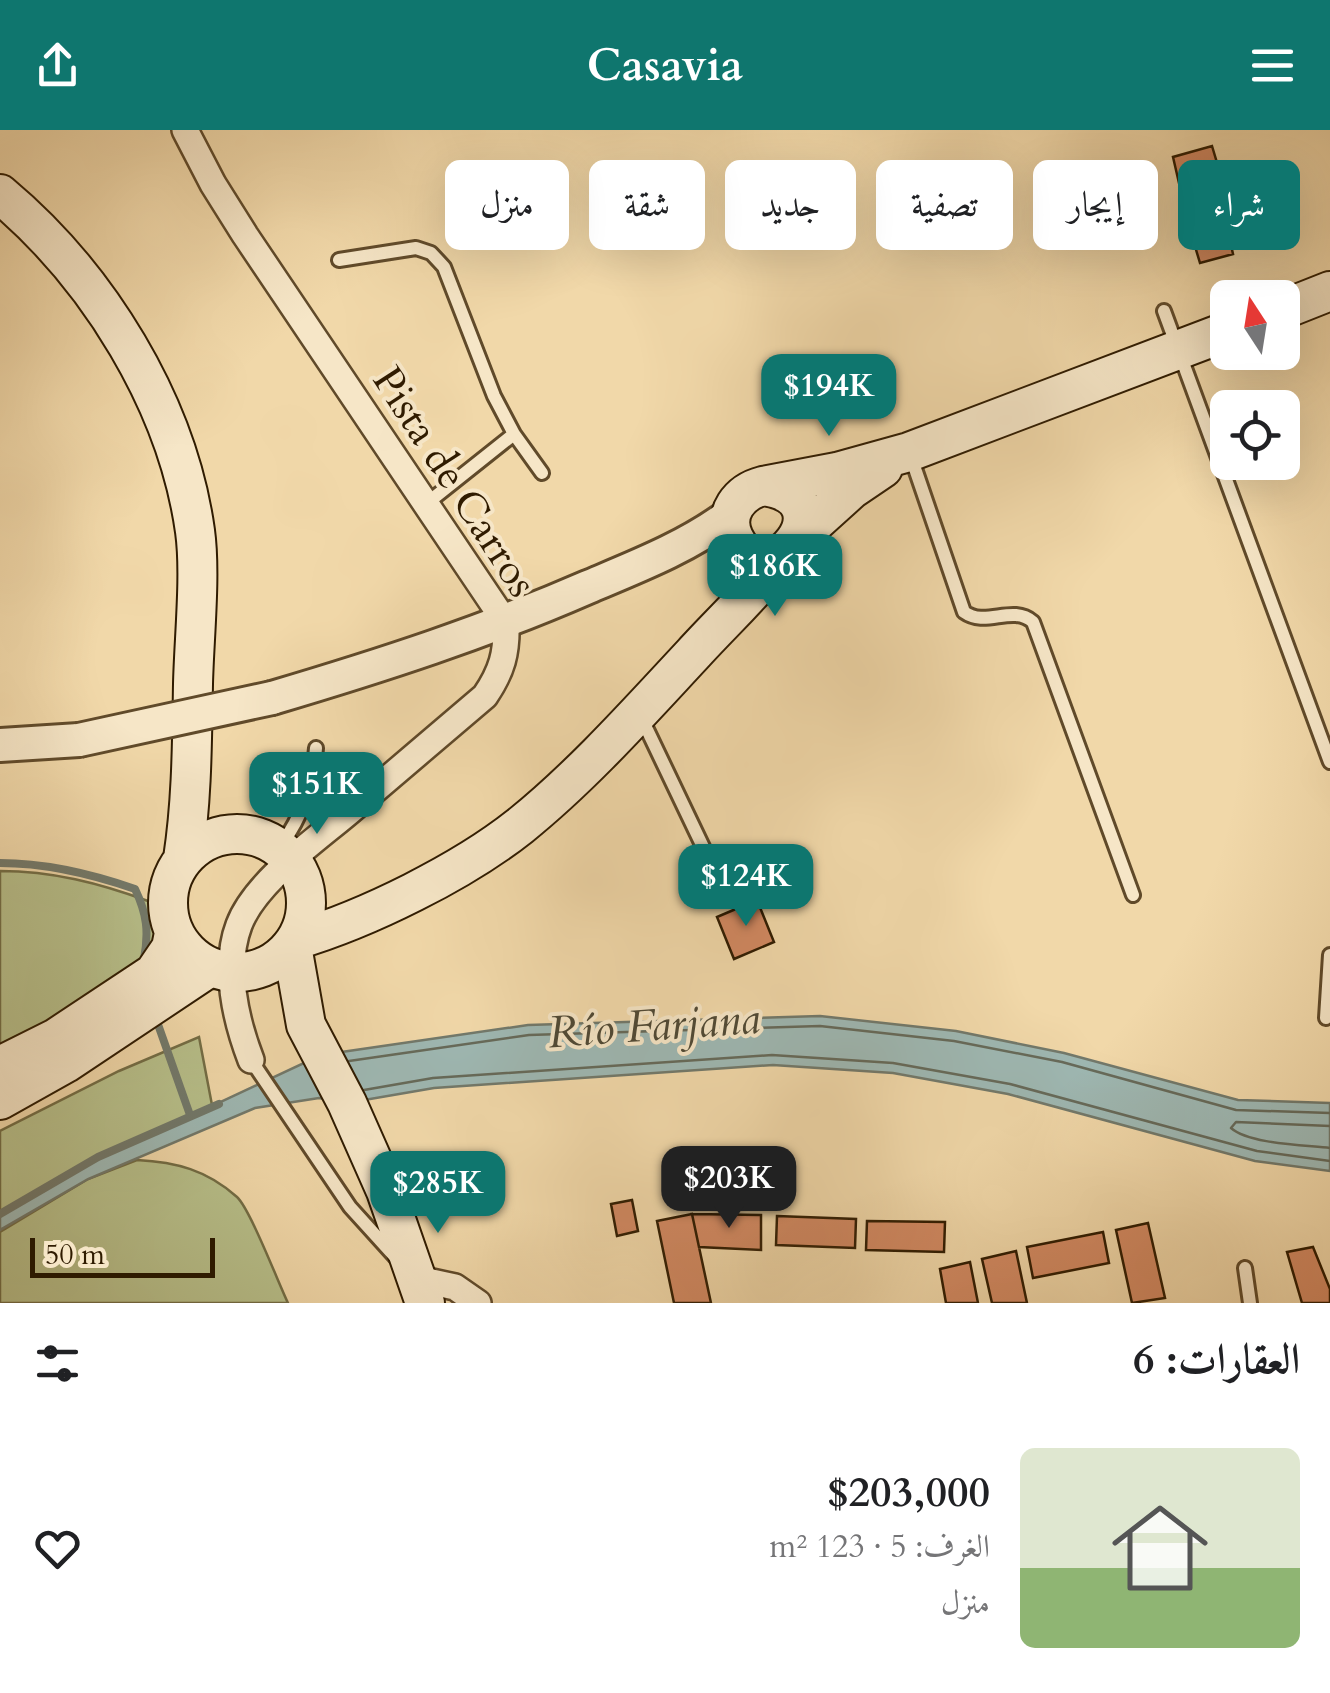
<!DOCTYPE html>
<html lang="ar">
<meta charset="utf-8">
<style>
body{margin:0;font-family:Cardo,Amiri,serif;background:#f6f6f6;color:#202124;direction:rtl;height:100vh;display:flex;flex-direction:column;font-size:38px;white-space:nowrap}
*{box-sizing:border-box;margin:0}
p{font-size:32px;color:#757577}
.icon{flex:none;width:55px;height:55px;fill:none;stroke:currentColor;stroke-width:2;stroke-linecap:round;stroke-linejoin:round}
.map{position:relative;height:1173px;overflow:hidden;direction:ltr}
.drawer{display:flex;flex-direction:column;background:#fff;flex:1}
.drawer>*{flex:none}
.top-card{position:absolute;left:30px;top:30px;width:1270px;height:90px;direction:rtl;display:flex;gap:20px}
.needle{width:65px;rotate:348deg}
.buttons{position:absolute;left:1210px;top:150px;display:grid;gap:20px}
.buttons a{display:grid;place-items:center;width:90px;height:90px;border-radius:15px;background:#fff;box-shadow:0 10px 40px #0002;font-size:50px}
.scale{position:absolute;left:30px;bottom:25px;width:185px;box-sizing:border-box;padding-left:10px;border:5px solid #2f1b00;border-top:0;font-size:28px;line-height:35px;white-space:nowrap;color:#2f1b00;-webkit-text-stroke:8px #f6e6c7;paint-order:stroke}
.price{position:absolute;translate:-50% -85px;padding:0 22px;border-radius:20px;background:#0f766e;color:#fff;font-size:32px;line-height:65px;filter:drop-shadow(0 2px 5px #0008)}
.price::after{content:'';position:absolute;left:50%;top:60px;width:30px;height:22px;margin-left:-15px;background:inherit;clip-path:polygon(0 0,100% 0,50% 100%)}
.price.selected{background:#222;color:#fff}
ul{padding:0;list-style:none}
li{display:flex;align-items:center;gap:30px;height:250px;padding:0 30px}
li span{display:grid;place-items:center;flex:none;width:280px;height:200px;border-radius:15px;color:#555}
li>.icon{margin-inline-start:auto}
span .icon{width:120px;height:120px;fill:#fffc;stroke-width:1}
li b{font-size:42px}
h2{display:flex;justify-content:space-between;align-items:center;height:120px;padding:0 30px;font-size:42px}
.pill{padding:0 35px;border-radius:15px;background:#fff;box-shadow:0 10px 40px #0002;font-size:35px;line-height:90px}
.pill.selected{background:#0f766e;color:#fff}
header{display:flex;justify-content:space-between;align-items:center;height:130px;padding:0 30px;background:#0f766e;color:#fff;font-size:45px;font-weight:700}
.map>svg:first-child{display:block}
.green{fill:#b7bf8a;stroke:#736d45;stroke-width:2.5}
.water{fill:#9eb8b3;stroke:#72796b;stroke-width:2.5}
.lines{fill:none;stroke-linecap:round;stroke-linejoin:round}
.shore{stroke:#666a5a;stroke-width:2.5}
.stream{stroke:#72796b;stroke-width:8}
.building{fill:#d28962;stroke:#2f1b00;stroke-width:2.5}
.service-casing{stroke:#604a2a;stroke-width:18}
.minor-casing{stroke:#604a2a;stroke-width:30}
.tertiary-casing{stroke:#604a2a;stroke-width:38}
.secondary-casing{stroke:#2f1b00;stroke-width:42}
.service{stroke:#f6e6c7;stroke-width:12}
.minor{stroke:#f6e6c7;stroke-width:25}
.tertiary{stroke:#f6e6c7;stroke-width:32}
.secondary{stroke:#f6e6c7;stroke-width:38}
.tertiary-bridge-casing{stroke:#604a2a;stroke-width:38;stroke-linecap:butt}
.tertiary-bridge{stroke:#f6e6c7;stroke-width:32}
.labels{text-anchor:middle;stroke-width:8;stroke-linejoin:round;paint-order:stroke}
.street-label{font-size:42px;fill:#2f1b00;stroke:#f6e6c7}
.water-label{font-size:45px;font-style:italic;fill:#504a36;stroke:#f6e6c7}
</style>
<header><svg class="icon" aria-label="menu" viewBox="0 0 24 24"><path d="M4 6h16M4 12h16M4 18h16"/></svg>Casavia<svg class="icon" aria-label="share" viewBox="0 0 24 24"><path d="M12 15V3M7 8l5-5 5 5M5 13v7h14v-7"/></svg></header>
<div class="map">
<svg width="1330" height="1173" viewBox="0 0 1330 1173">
<rect width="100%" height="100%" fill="#f1d8a9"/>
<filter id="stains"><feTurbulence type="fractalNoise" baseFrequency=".002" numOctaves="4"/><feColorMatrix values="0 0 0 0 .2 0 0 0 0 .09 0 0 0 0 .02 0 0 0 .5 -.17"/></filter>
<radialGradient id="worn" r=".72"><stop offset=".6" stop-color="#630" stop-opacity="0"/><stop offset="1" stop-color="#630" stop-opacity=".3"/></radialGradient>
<path class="green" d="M0,741C52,741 99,753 148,771L159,803L148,843L0,923Z
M199,907L212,975L98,1027L0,1084V1001L119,941Z
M137,1030C176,1032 207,1040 237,1067C250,1079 278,1152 288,1173H0V1102L88,1049Z"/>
<path class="water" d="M820,886L956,901L1064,923L1238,970L1330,973V1041L1255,1031L1008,964L893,943L773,935L434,958L347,973L319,968L255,978L88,1049L0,1100V1084L73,1041L321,925L528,895Z"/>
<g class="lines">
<path class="shore" d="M349,931L529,905L820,896L954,911L1062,932L1236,980L1330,983
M364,960L433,948L772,925L893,933L1010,954L1257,1021L1330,1031
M1330,996L1236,992L1231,998C1249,1014 1304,1015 1330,1018"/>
<path class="stream" d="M0,733C46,733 92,744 135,759C147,784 149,802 144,829
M155,886L190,985
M0,1084L98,1027L219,974"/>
</g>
<path class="building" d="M1212,16L1226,63L1184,75L1173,27Z
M1221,74L1226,88L1234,85L1239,104L1229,106L1233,124L1200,133L1185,83Z
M757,770L774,812L734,829L717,787Z
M632,1070L638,1101L617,1106L611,1074Z
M692,1084L761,1085V1120L699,1117Z
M692,1084L699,1117L711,1173H674L657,1091Z
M777,1086L856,1089L855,1118L776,1115Z
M867,1091L945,1092L944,1122L866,1120Z
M1148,1093L1165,1168L1132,1173L1116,1100Z
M1103,1102L1109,1133L1033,1148L1027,1117Z
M1313,1117L1330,1159V1173H1302L1287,1122Z
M1016,1121L1027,1173H992L982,1129Z
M970,1132L978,1173H946L940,1139Z"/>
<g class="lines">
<defs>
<path id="service" d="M339,130L416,118L431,123L444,137L494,266L514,304L542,343
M1164,181L1330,632
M910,324L964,482C986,498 1012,474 1033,492L1133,765
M426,374L514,304
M642,589L725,763
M280,717C302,686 313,656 316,618
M1326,888L1330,825
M251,930L350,1077L398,1130
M1245,1138L1250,1173"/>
<path id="minor" d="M185,0L213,54L245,105L506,493C507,523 502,541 485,566C440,604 395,643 350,681C316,710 255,752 239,795C223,837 236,891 251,930
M418,1149L455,1157L478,1173"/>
<path id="tertiary" d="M272,568C380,536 485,502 588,457C638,436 687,417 730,385
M0,615L79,610"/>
<path id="secondary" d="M0,64C98,146 177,273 195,401C201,444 194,509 193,554C192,613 192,670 183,729
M1282,180L1330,161
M763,356C853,368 766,474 734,408C722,383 740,362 763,356L837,342L909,322L1228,201
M800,406L852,359L883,338
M168 773a69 69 0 1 1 138 0a69 69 0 1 1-138 0Z
M296,810C367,789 462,742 520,696C582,646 638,583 693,524C724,490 757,460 785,423
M292,816L306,895L347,973L386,1061L425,1173
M0,936L56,908L154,843L171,818L174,803
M0,970L66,933L210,837"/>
</defs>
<use href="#service" class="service-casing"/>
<use href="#minor" class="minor-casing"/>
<use href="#tertiary" class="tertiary-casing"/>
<use href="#secondary" class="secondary-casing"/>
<use href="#service" class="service"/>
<use href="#minor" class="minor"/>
<use href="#tertiary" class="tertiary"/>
<use href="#secondary" class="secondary"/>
<defs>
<path id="tertiary-bridge" d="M79,610L272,568"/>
</defs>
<use href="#tertiary-bridge" class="tertiary-bridge-casing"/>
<use href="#tertiary-bridge" class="tertiary-bridge"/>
</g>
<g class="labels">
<g class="street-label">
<text transform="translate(456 351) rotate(57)" y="15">Pista de Carros</text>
</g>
<g class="water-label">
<text transform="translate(654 894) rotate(-4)" y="16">Río Farjana</text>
</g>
</g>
<rect width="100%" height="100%" filter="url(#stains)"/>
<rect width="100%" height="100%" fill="url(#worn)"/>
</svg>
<div class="buttons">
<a><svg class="needle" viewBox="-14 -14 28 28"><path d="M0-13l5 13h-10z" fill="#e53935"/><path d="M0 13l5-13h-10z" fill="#757577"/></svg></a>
<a><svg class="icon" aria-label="locate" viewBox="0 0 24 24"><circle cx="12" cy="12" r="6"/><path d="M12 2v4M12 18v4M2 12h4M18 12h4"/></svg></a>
</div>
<div class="scale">50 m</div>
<b class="price" style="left:829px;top:309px">$194K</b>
<b class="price" style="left:775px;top:489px">$186K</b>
<b class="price" style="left:317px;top:707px">$151K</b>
<b class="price" style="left:746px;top:799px">$124K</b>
<b class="price selected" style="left:729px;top:1101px">$203K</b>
<b class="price" style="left:438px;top:1106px">$285K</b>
<div class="top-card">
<a class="pill selected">شراء</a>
<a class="pill">إيجار</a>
<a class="pill">تصفية</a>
<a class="pill">جديد</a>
<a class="pill">شقة</a>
<a class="pill">منزل</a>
</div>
</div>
<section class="drawer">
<h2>العقارات: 6<svg class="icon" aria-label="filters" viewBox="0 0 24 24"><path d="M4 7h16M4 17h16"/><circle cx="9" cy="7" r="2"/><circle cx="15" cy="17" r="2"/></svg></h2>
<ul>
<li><span style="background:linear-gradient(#dfe7d0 60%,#8fb573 0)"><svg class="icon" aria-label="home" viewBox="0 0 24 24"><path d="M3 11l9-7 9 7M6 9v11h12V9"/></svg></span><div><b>$203,000</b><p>الغرف: 5 · 123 m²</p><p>منزل</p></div><svg class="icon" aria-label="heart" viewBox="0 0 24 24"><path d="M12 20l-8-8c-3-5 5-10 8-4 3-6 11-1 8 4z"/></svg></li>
</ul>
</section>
